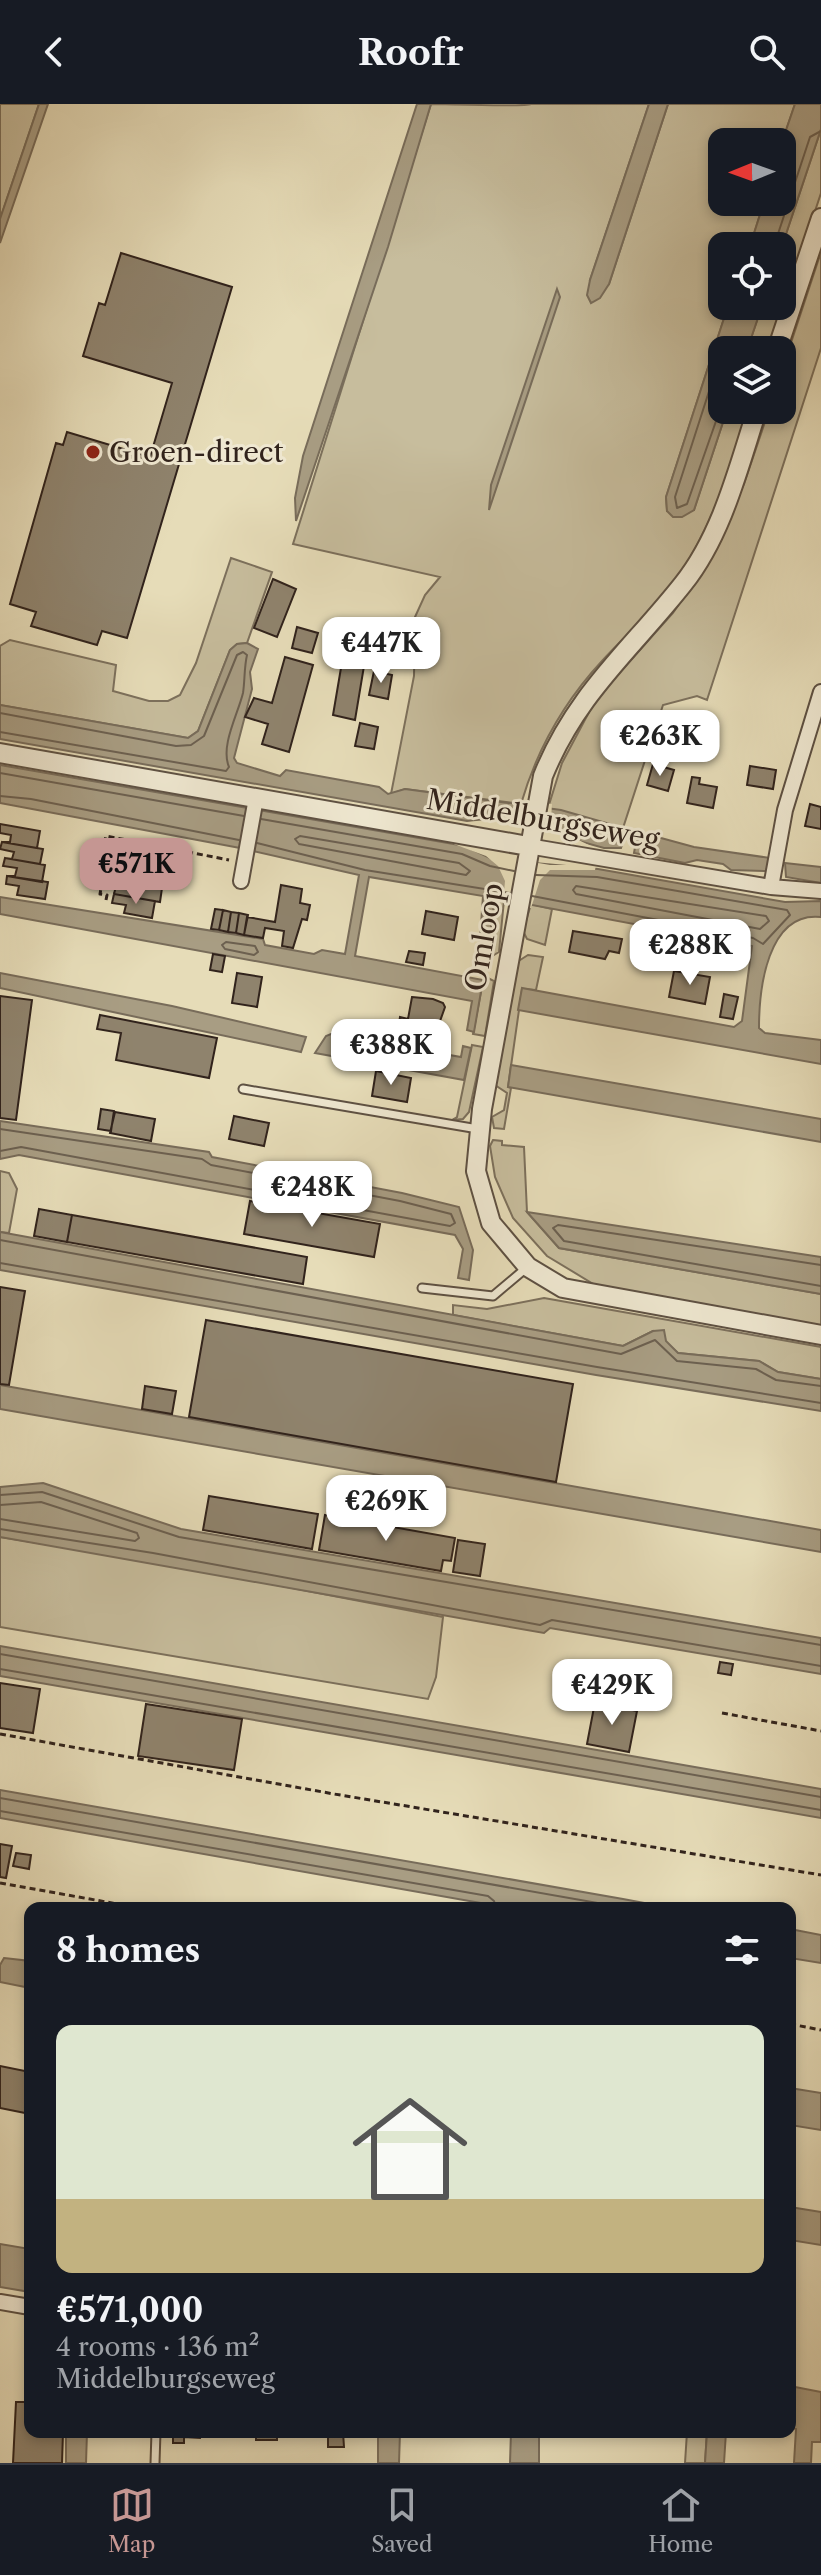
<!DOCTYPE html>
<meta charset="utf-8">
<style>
body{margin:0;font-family:"Libre Caslon Text",serif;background:#20242c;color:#f1f3f6;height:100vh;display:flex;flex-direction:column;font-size:30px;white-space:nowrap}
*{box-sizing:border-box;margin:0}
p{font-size:26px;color:#9ea1a6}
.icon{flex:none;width:44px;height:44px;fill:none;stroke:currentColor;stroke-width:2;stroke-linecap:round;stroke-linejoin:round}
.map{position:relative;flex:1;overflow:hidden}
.panel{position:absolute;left:24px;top:1798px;width:772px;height:536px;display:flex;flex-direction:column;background:#171b24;border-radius:16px;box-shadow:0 4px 12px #0003}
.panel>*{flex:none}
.needle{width:52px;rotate:269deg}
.controls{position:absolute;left:708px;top:24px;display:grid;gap:16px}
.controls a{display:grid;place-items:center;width:88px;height:88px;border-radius:16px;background:#171b24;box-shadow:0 4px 12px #0003;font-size:40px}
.price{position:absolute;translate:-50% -68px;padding:0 18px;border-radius:16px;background:#fff;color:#222;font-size:26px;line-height:52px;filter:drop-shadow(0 2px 4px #0008)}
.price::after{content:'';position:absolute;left:50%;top:48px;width:24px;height:18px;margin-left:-12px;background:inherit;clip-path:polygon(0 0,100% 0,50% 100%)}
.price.current{background:#c59692;color:#111}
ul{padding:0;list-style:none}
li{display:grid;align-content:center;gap:16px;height:424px;padding:0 32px}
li+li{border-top:2px solid #363941}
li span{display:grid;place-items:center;height:248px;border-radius:16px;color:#555}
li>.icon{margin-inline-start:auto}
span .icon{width:144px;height:144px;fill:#fffc;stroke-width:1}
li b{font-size:34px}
h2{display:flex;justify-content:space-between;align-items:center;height:96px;padding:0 32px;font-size:34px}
header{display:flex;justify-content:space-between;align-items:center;height:104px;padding:0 32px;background:#171b24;font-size:36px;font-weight:700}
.tab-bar{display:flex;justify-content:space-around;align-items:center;height:112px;border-top:2px solid #363941;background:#171b24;font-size:22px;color:#9ea1a6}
.tab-bar a{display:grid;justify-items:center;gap:4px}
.tab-bar .current{color:#c59692}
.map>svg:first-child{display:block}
.green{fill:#c7bd9d;stroke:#7c705c;stroke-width:2}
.water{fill:#a89d83;stroke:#786c5a;stroke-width:2}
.pier{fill:#e6dcb8}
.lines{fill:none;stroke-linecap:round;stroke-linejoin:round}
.shore{stroke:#6c6050;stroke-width:2}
.building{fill:#8f836d;stroke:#31231c;stroke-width:2}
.service-casing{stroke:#5e5143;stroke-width:11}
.minor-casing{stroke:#5e5143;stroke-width:18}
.tertiary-casing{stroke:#5e5143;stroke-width:22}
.path{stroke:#31231c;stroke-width:3;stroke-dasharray:6 4;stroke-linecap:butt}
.service{stroke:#efe8d1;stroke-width:7}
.minor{stroke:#efe8d1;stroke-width:14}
.tertiary{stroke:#efe8d1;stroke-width:18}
.poi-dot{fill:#8f2418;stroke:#efe8d1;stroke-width:3}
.labels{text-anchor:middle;stroke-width:6;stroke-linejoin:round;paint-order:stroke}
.poi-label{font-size:28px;fill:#31231c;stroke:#efe8d1;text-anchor:start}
.street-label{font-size:28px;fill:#31231c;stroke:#efe8d1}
</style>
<header><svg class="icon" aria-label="back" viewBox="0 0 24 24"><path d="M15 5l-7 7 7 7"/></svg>Roofr<svg class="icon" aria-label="search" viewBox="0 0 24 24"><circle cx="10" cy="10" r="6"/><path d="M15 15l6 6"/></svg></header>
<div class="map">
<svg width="821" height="2359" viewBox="0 0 821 2359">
<rect width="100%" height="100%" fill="#e6dcb8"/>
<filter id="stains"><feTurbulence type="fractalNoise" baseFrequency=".0025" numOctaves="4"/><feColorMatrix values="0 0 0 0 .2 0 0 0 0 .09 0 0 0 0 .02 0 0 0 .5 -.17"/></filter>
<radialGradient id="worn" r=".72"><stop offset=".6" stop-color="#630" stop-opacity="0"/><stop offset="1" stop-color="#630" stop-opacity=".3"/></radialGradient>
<path class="green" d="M0,0H39L0,115Z
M431,0C447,0 524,3 531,0H649L590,176L609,180L668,0H795L782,38H722V98H764L750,142H722V202H728L666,393L667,407L694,406L727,306H749C731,363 713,420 680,470C657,503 629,528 602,557C563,599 537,645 521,700L405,685L391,690L414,572L415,513L425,491L440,473L293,440Z
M821,25V89L769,246H747L762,202H782V142Z
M821,148V244L707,596L697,592L663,601L623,724L548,704L562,659L596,595L673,509L709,457L744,380L769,306H782V266Z
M231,454L272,468L247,539L237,540L230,546L198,627L188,634L0,601V542L10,536L116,561L113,587L149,597H168L180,591L196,559Z
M495,794L504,796L499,848L487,855Z
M531,800L552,805L545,841L527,835L523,827Z
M528,851L543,853L536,886L522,885L508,983L511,984L504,1025L494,1024L492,1013L504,1006L507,989L495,981L517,858Z
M484,872L494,877L485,932L473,930Z
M472,941L483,943L469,1008L463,1015L452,1016L457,1013Z
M493,1036L502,1037V1041L524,1043L527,1108L559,1144L821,1190V1222L595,1181L547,1152L513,1114L495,1073L490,1042Z
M0,1067L9,1069L17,1085L9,1129L0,1128Z
M544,1194L821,1243V1275L778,1268L759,1257L678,1249L653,1227L623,1242L453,1211V1201L487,1205Z
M0,1433L151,1457L443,1513L436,1573L428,1595L0,1523Z
M687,2328H707L705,2359H685Z"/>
<path class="water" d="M39,0H48L0,139V115Z
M417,0H431L388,143L296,417L295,394L303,352Z
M649,0H668L609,180L600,194L591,199L587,191L590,176Z
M795,0H821V25L782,142H750L764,98H782V38Z
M557,185L560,193L489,406L491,381Z
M728,202H762L747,246H722V306H727L694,406L682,413H673L667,407L666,393Z
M247,539L258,545L250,568L252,585L234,654L237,659L280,672L286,666L379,683L388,690L405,685L561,706L627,725L621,744H604L496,714L467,717L0,635V601L188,634L198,627L230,546L237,540Z
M0,661L465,742L492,755L598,765L785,798L821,797V813C767,807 759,886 759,924L765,929L821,936V960L518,906L522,884L734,923L742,917L752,842L495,794L487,850L479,849L483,792L369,773L355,852L483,876L474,928L467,926L472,897L0,810V793L263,835L265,841L314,850L322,846L345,850L359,771L240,744L0,699Z
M650,731L694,743L770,754L766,767L731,766L723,760L697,756L685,759L634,749L637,732Z
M785,759L821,763V779L786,773Z
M0,869L172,902L306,933L301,948L0,884Z
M331,930L461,953L463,942L471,944L464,976L315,949L326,932Z
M511,961L821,1015V1038L508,983Z
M0,1017L209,1048L212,1053L402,1089L459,1103L473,1146L469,1176L458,1174L463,1145L455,1131L19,1051L0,1055Z
M527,1108L821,1153V1190L559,1144Z
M0,1128L623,1242L653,1227L664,1226L666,1237L678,1249L759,1257L778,1268L821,1275V1307L596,1271L0,1166Z
M0,1281L821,1426V1448L0,1305Z
M43,1379L181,1425L821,1534V1570L550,1524L544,1529L0,1433V1383Z
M0,1542L821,1685V1714L0,1572Z
M0,1686L623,1795L671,1804H509L0,1714Z
M790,1825L821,1831V1859L790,1854Z
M4,1854L30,1857V1884L0,1878V1861Z
M790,1984L821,1989V2026L790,2021Z
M790,2103L821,2108V2141L790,2136Z
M0,2140L30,2145V2188L0,2183Z
M790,2282L821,2288V2338H812L811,2359H794L796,2325L790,2324Z
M66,2328H87L86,2359H66Z
M378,2328H400L399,2359H378Z
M511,2328H539V2359H510Z
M707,2328H726L724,2359H705Z"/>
<path class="pier" d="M520,696L552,700L551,715L556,725L599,746L496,718L455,719L499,716L515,706Z
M452,736L466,738L493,751L550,761H596L595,766H550L540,776L531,804L503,799L505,777L498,762L486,752L451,739Z"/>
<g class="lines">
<path class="shore" d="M774,142L810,33L821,27
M722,247L675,393L677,404L687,400L722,300
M0,609L176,642L191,641L204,632L237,551L243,548L247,551C244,564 245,576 243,589C238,610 220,642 229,663L226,667L0,628
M0,669L244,712
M0,692L31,695L239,736
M261,715L462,750L490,762L514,767
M300,732L459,759L470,767L466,771L299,740L295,735Z
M257,739L365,766L510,789
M576,782L766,812L769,817L760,825L576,790L573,786Z
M532,792L753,834L763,840L790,811L787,806L597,773L536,771
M226,838L255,842L258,848L254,851L225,845L222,841Z
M0,1025L202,1055L211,1061L400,1097L451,1110L455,1119L450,1122L21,1043L0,1047
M0,1136L621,1250L655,1236L677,1257L756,1265L776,1276L821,1282
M0,1159L597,1263L821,1299
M821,1161L558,1121L553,1124L564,1137L821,1182
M0,1391L42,1388L179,1433L821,1541
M0,1401L41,1398L137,1429L139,1434L135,1437L0,1415
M0,1425L153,1449L540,1521L552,1516L821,1562
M0,1550L821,1693
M0,1565L821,1706
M0,1694L626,1804
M0,1707L488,1792L494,1797L496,1804"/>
</g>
<path class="building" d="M121,149L232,183L127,534L102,527L97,541L31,522L36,508L10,500L56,339L63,341L67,328L150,353L172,279L83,252L99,199L105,201Z
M273,475L296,485L277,533L254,524Z
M297,523L318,529L312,549L292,544Z
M285,553L313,561L289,648L262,640L268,620L245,613L254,594L272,599Z
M342,558L364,562L355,616L333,611Z
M374,567L392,571L388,595L369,591Z
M360,619L378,623L374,645L355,642Z
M654,631L665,635L659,655L647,652Z
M653,660L674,666L668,687L647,681Z
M750,662L776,666L773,685L747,681Z
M692,673L700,674L699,680L717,683L713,704L687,699Z
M810,700L821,703V725L805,722Z
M0,720L40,727L37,744L2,738H10L11,731L0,729Z
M2,738L43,745L40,760L5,754L12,755L14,748L0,745Z
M107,739L147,746L144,762L150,764L108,756L117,758L118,749L105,747Z
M5,754L45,761L42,778L7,772H15L17,764L3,762Z
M108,756L150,764L147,779L152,781L111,773L120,774L121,767L107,764Z
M7,772L48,778L45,795L17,791L19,782L6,780Z
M111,773L162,784L160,798L114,790L116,782L110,781Z
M281,781L302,785L300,799L310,801L307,816L302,815L293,844L282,842L284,827L265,824L263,834L244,831L247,813L275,818Z
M114,790L155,797L152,814L124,809L126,801L112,799Z
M215,805L223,806L219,826L211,825Z
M223,806L231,808L228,828L219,826Z
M426,807L458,813L454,836L422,830Z
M231,808L239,809L236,829L228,828Z
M239,809L248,811L244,831L236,829Z
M573,827L622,835L619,849L609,847L605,855L569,848Z
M409,847L425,849L423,861L406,858Z
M213,850L225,852L222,868L210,866Z
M674,867L710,873L705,900L669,893Z
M237,869L262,873L257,903L232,899Z
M724,890L738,893L733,915L720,913Z
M0,892L32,896L16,1016L0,1014Z
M412,893L433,895L443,899L445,903L439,920L419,917L416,936L397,932L400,913L408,915Z
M100,911L217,934L209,974L116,956L121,929L97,925Z
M376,967L411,974L407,998L372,992Z
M101,1005L114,1007L111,1027L98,1025Z
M115,1008L155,1015L151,1037L110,1029Z
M234,1012L269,1019L264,1042L229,1035Z
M250,1097L380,1120L374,1153L244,1130Z
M39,1105L72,1111L67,1138L34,1132Z
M72,1111L307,1153L303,1180L67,1138Z
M0,1183L25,1187L9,1281L0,1280Z
M206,1216L573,1280L556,1378L189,1313Z
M145,1282L176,1287L172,1310L142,1305Z
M209,1392L318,1410L312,1445L203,1426Z
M325,1411L455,1434L451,1457L443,1456L441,1467L319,1446Z
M458,1436L485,1440L480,1472L453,1468Z
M720,1558L733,1560L731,1571L718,1569Z
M0,1579L40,1585L33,1629L0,1624Z
M595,1598L637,1607L629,1648L587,1640Z
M146,1600L242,1615L234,1666L138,1652Z
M0,1740L12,1742L6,1774L0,1773Z
M16,1749L31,1751L29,1765L13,1762Z
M0,1962L30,1968V2010L0,2004Z
M16,2298H30V2328H63L62,2359H13Z
M173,2328H201L200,2334L184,2333V2339H173Z
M256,2328H277V2336H256Z
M332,2328H343L344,2343H328V2333H332Z"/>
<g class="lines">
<defs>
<path id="service" d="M243,985L478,1025
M422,1184L493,1192L525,1165
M155,2359L156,2328"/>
<path id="minor" d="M528,742L771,783L821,787
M241,777L256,694
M771,783L785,706L821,588
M0,2198L30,2203"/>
<path id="tertiary" d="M777,246L821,114
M757,306C738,365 722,431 683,480C630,547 576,590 543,672L482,1005L476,1067L491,1119L528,1163L563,1184L821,1231
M0,649L528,742"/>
</defs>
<use href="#service" class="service-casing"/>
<use href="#minor" class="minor-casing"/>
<use href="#tertiary" class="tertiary-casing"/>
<path class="path" d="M106,796L107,791L100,790L103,773H97L106,732L229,756
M722,1609L821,1627
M0,1630L334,1690L821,1771
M0,1779L140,1804
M790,1920L821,1926"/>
<use href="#service" class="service"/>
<use href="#minor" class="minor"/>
<use href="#tertiary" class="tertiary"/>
</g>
<circle class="poi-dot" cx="93" cy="348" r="8"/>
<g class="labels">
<g class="poi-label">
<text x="109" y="358">Groen-direct</text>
</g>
<g class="street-label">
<text transform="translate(543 715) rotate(10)" y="10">Middelburgseweg</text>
<text transform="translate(484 833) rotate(-80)" y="10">Omloop</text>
</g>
</g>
<rect width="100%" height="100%" filter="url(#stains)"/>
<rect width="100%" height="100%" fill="url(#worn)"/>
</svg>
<div class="controls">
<a><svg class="needle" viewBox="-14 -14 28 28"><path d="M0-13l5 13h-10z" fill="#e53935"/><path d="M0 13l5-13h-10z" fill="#9ea1a6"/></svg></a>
<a><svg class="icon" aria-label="locate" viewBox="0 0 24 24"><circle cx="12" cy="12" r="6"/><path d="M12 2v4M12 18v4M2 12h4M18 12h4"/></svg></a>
<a><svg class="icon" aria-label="layers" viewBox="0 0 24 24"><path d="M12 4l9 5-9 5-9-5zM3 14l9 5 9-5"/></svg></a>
</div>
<b class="price" style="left:381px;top:581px">€447K</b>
<b class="price" style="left:660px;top:674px">€263K</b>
<b class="price current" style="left:136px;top:802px">€571K</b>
<b class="price" style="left:690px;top:883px">€288K</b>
<b class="price" style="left:391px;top:983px">€388K</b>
<b class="price" style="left:312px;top:1125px">€248K</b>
<b class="price" style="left:386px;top:1439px">€269K</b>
<b class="price" style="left:612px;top:1623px">€429K</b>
<section class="panel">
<h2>8 homes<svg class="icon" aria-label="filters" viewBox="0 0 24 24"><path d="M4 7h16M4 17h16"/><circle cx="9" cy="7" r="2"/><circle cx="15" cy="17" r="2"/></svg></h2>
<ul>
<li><span style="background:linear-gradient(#dfe7d0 70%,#c2b280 0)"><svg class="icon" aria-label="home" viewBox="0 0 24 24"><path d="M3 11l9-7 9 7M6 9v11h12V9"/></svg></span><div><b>€571,000</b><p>4 rooms · 136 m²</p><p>Middelburgseweg</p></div></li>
</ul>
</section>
</div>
<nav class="tab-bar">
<a class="current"><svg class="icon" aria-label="map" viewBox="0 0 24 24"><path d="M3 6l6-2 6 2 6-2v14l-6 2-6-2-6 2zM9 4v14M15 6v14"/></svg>Map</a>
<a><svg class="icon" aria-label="saved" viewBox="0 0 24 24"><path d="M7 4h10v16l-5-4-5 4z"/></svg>Saved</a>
<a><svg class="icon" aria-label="home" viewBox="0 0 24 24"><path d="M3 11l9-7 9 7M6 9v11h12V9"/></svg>Home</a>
</nav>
